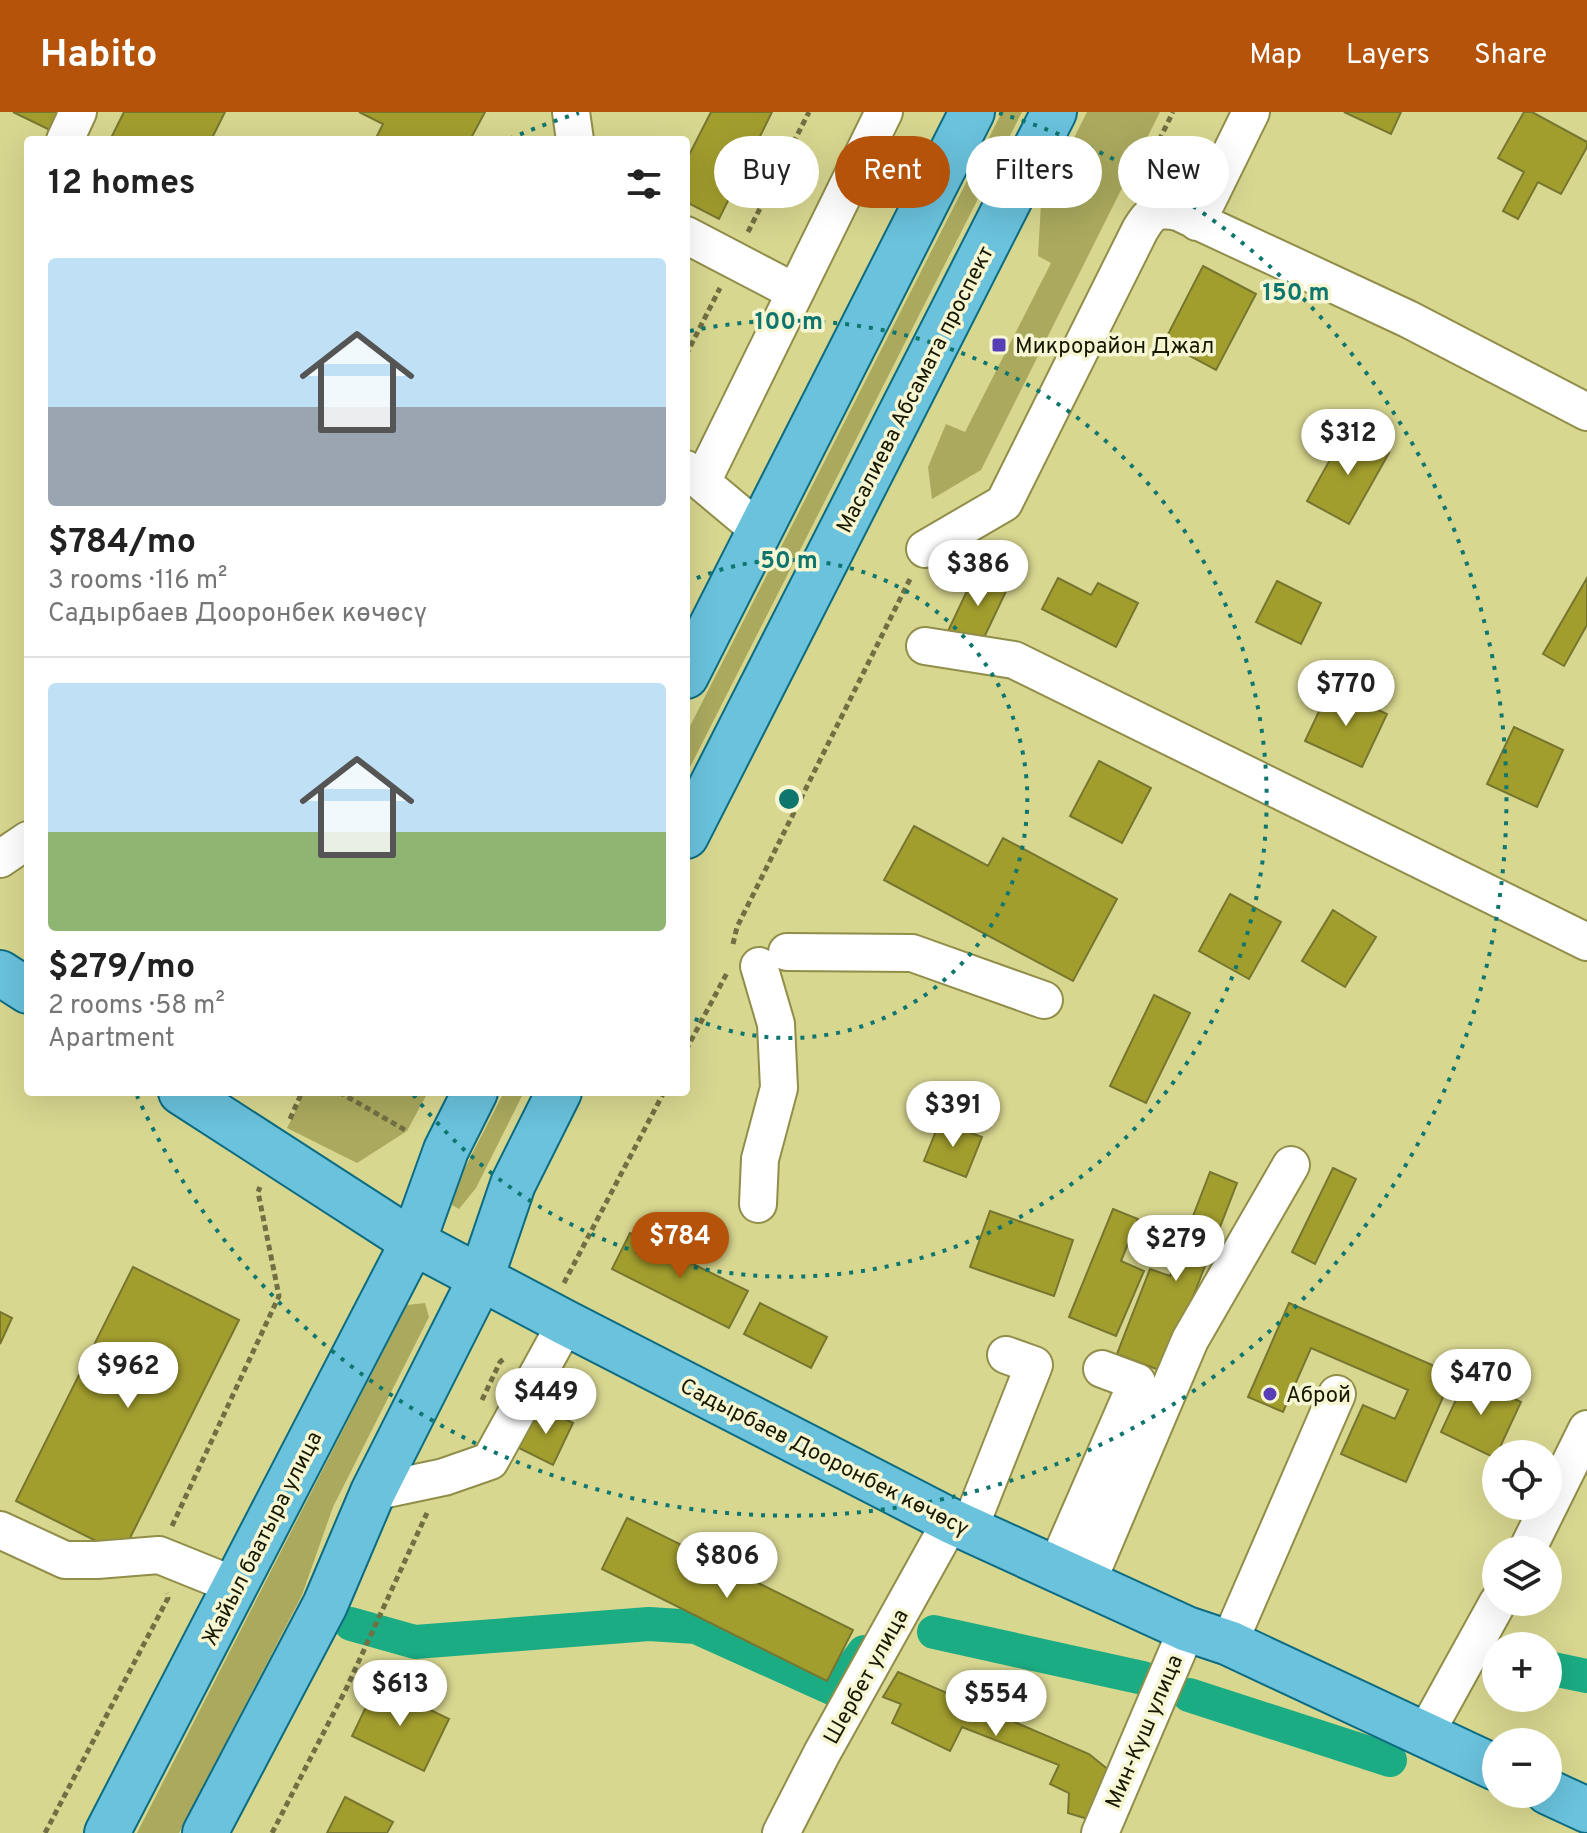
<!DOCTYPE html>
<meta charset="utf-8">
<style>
body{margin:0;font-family:Overpass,sans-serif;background:#f6f6f6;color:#222;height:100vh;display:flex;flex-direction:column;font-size:30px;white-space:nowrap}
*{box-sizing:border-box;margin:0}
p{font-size:26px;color:#767676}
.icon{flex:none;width:44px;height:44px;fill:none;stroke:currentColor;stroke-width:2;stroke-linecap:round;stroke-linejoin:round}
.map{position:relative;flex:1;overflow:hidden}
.drawer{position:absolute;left:24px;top:24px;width:666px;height:960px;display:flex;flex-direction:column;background:#fff;border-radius:8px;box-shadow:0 8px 32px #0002}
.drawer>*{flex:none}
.top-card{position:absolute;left:714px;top:24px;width:752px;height:72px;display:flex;gap:16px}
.controls{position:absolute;left:1482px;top:1328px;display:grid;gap:16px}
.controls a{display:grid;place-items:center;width:80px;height:80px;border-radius:50%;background:#fff;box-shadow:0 8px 32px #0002;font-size:40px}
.price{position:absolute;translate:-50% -68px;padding:0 18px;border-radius:28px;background:#fff;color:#222;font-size:26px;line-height:52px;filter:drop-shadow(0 2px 4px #0008)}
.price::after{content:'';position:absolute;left:50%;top:48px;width:24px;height:18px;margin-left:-12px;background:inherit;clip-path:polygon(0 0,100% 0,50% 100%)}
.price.selected{background:#b45309;color:#fff}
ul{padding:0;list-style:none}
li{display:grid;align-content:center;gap:16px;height:424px;padding:0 24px}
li+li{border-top:2px solid #e0e0e0}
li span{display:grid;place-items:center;height:248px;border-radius:8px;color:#555}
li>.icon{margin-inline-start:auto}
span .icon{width:144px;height:144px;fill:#fffc;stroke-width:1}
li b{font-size:34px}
h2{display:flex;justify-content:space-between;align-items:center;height:96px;padding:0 24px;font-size:34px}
.tag{padding:0 28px;border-radius:36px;background:#fff;box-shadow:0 8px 32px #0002;font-size:28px;line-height:72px}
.tag.selected{background:#b45309;color:#fff}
header{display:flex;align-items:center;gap:48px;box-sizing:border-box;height:112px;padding:0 40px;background:#b45309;color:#fff}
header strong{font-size:38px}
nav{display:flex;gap:44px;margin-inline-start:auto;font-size:28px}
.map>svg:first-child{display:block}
.green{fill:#aaa95e}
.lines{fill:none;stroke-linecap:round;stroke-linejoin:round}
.canal{stroke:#1bac83;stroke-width:34}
.building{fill:#a29e2e;stroke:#777630;stroke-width:2}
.minor-casing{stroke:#908e49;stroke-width:40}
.major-casing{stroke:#0d6c81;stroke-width:48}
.path{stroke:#717042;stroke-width:5;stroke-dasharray:6 4;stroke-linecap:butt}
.minor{stroke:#fff;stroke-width:36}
.major{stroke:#6ac2dd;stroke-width:44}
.ring{fill:none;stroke:#0f766e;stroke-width:4;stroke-dasharray:4 8}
.poi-dot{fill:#583db5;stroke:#f6f6d3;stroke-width:3}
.labels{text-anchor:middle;stroke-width:7;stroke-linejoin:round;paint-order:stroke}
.poi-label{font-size:22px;fill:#191800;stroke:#f6f6d3;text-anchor:start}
.street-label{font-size:22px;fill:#191800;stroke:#f6f6d3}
.centre{fill:#0f766e;stroke:#f6f6d3;stroke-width:4}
.ring-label{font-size:24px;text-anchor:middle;font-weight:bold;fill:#0f766e;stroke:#f6f6d3;stroke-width:7;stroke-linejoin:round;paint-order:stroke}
</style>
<header>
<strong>Habito</strong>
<nav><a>Map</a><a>Layers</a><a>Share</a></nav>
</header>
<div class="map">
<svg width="1587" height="1721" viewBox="0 0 1587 1721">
<rect width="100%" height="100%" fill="#d8d790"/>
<path class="green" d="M1002,0H1022L686,663V622Z
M1087,0H1160L981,358L932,387L928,355L946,312L965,320L1051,151L1038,144L1041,92Z
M305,980H428L407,1019L357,1051L287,1016Z
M504,980H524L476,1076L459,1097L452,1093L454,1077Z
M425,1191L429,1205L333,1395L302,1483L179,1721H137L407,1193Z"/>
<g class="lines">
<path class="canal" d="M351,1512L415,1530L649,1512L696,1515L836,1578L864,1540
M934,1520L1143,1566
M1494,1546H1496
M1548,1556L1587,1564
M1189,1583L1390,1648"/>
</g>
<path class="building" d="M13,0H66L56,21Z
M124,0H225L211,28H110Z
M359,0H485L470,28H375L383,12Z
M711,0H772L719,107L686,90V49Z
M1344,0H1401L1391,22Z
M1524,0H1532L1587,30V35L1561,82L1538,70L1518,107L1503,99L1524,60L1498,46Z
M1203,154L1256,182L1216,258L1164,230Z
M1347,317L1389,341L1349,412L1307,389Z
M977,458L1009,473L980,534L948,519Z
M1058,466L1091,483L1098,471L1138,491L1116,535L1042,497Z
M1587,466V513L1564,554L1543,542Z
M1277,469L1321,491L1301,532L1256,510Z
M1330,576L1387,602L1362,655L1305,629Z
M1514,615L1563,638L1537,695L1487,672Z
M1099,649L1151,676L1122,731L1070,704Z
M914,714L988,754L1003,726L1117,787L1073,869L884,768Z
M1230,782L1281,810L1249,867L1199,839Z
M1333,798L1376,825L1345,875L1302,849Z
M1154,883L1190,901L1146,991L1110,974Z
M940,1009L982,1025L966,1065L924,1049Z
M1333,1056L1356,1067L1315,1152L1292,1140Z
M1210,1060L1237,1071L1164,1260L1117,1242L1150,1157L1170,1164Z
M1113,1097L1138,1107L1121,1149L1144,1159L1116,1224L1069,1205Z
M990,1099L1073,1128L1054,1184L970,1155Z
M630,1121L748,1179L729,1216L612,1157Z
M133,1155L239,1208L122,1442L16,1389Z
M760,1191L827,1225L811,1256L744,1222Z
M1289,1191L1453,1262L1406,1370L1341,1342L1363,1293L1395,1307L1408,1278L1311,1236L1283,1300L1248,1285Z
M0,1200L12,1206L0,1232Z
M1467,1264L1521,1290L1495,1346L1441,1320Z
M539,1294L573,1311L553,1353L519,1336Z
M627,1406L853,1518L827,1569L602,1457Z
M898,1560L1089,1642L1110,1659L1091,1708L1068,1701L1069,1681L1050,1672L1059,1653L962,1615L950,1639L892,1611L901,1592L883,1585Z
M377,1572L449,1607L424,1659L352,1624Z
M345,1685L393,1710L387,1721H327Z"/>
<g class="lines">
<defs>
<path id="minor" d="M571,0L575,28
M65,28L78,0
M1197,110L1251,0
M686,123L795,180
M686,357L760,419
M702,370L884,0
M925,437L1004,391L1140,118C1151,100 1156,96 1178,100L1408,207L1587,300
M925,534L1014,548L1587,830
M0,747L28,728
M787,840L912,841L1044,888
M758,1092L760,1047L779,976L776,912L759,854
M373,1380L444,1365L490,1349L566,1211
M969,1417L1034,1253L1006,1243
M0,1418L65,1448H97L159,1443L236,1474
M1527,1438L1587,1317
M1055,1458L1137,1270L1102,1257
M1087,1471L1190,1228L1291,1053
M1229,1531L1337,1282
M1424,1624L1498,1490
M781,1721L822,1641L951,1409
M1100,1721L1187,1517"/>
<path id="major" d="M686,564L972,0
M686,724L1054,0
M0,861L28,879
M181,980L413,1130L566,1211L951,1409L1187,1517L1229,1531L1496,1656
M1548,1680L1587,1698
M107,1721L413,1130L446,1038L475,980
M205,1721L325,1493L373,1380L481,1166L513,1072L559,980"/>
</defs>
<use href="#minor" class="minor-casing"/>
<use href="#major" class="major-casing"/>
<path class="path" d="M1137,73L1173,0
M748,120L809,0
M686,243L720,176
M733,832L737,815L910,467
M686,938L727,861
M339,980L407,1019
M290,1007L302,980
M564,1171L664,980
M482,1288L500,1250L506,1245
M172,1414L279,1184L258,1080L260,1075
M45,1721L168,1486L167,1481
M272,1721L346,1577L427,1401"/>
<use href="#minor" class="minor"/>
<use href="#major" class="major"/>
</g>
<g class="ring">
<path d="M686 471A239 239 0 1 1 686 903"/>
<path d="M690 219A478 478 0 1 1 412 981"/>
<path d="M509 27A717 717 0 0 1 579 1M999 1A717 717 0 1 1 137 984"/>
</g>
<g class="poi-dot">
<rect x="991" y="225" width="16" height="16" rx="4"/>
<circle cx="1270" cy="1282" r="8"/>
</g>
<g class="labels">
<g class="poi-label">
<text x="1015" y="241">Микрорайон Джал</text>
<text x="1286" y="1290">Аброй</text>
</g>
<g class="street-label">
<text transform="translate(914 277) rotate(-63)" y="8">Масалиева Абсамата проспект</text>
<text transform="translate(825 1344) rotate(27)" y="8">Садырбаев Дооронбек көчөсү</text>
<text transform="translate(261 1426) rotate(-63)" y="8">Жайыл баатыра улица</text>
<text transform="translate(865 1564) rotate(-61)" y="8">Шербет улица</text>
<text transform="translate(1143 1619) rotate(-67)" y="8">Мин-Куш улица</text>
</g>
</g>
<circle cx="789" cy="687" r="12" class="centre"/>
<g class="ring-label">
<text x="1296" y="188">150 m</text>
<text x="789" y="217">100 m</text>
<text x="789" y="456">50 m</text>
</g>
</svg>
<div class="controls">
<a><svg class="icon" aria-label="locate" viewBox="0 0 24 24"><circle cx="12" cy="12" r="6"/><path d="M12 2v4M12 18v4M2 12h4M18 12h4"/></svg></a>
<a><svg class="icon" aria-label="layers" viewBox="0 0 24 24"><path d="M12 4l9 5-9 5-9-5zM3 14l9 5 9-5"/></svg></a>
<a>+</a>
<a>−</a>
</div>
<b class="price" style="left:1348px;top:365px">$312</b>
<b class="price" style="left:978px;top:496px">$386</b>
<b class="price" style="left:1346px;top:616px">$770</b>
<b class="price" style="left:953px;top:1037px">$391</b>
<b class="price selected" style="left:680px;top:1168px">$784</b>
<b class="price" style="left:1176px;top:1171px">$279</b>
<b class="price" style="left:128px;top:1298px">$962</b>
<b class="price" style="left:1481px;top:1305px">$470</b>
<b class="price" style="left:546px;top:1324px">$449</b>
<b class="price" style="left:727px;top:1488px">$806</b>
<b class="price" style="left:400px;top:1616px">$613</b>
<b class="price" style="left:996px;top:1626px">$554</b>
<div class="top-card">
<a class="tag">Buy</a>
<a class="tag selected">Rent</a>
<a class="tag">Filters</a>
<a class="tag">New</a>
</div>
<section class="drawer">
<h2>12 homes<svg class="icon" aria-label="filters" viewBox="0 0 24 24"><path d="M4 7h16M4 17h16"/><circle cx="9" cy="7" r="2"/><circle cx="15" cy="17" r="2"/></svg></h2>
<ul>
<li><span style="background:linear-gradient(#bfe0f5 60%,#9aa5b1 0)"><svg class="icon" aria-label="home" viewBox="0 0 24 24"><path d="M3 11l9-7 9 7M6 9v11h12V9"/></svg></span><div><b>$784/mo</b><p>3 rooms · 116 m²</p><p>Садырбаев Дооронбек көчөсү</p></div></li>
<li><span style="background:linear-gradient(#bfe0f5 60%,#8fb573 0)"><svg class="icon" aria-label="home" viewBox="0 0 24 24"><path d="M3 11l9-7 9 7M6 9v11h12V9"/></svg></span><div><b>$279/mo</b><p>2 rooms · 58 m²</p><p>Apartment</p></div></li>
</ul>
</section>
</div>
